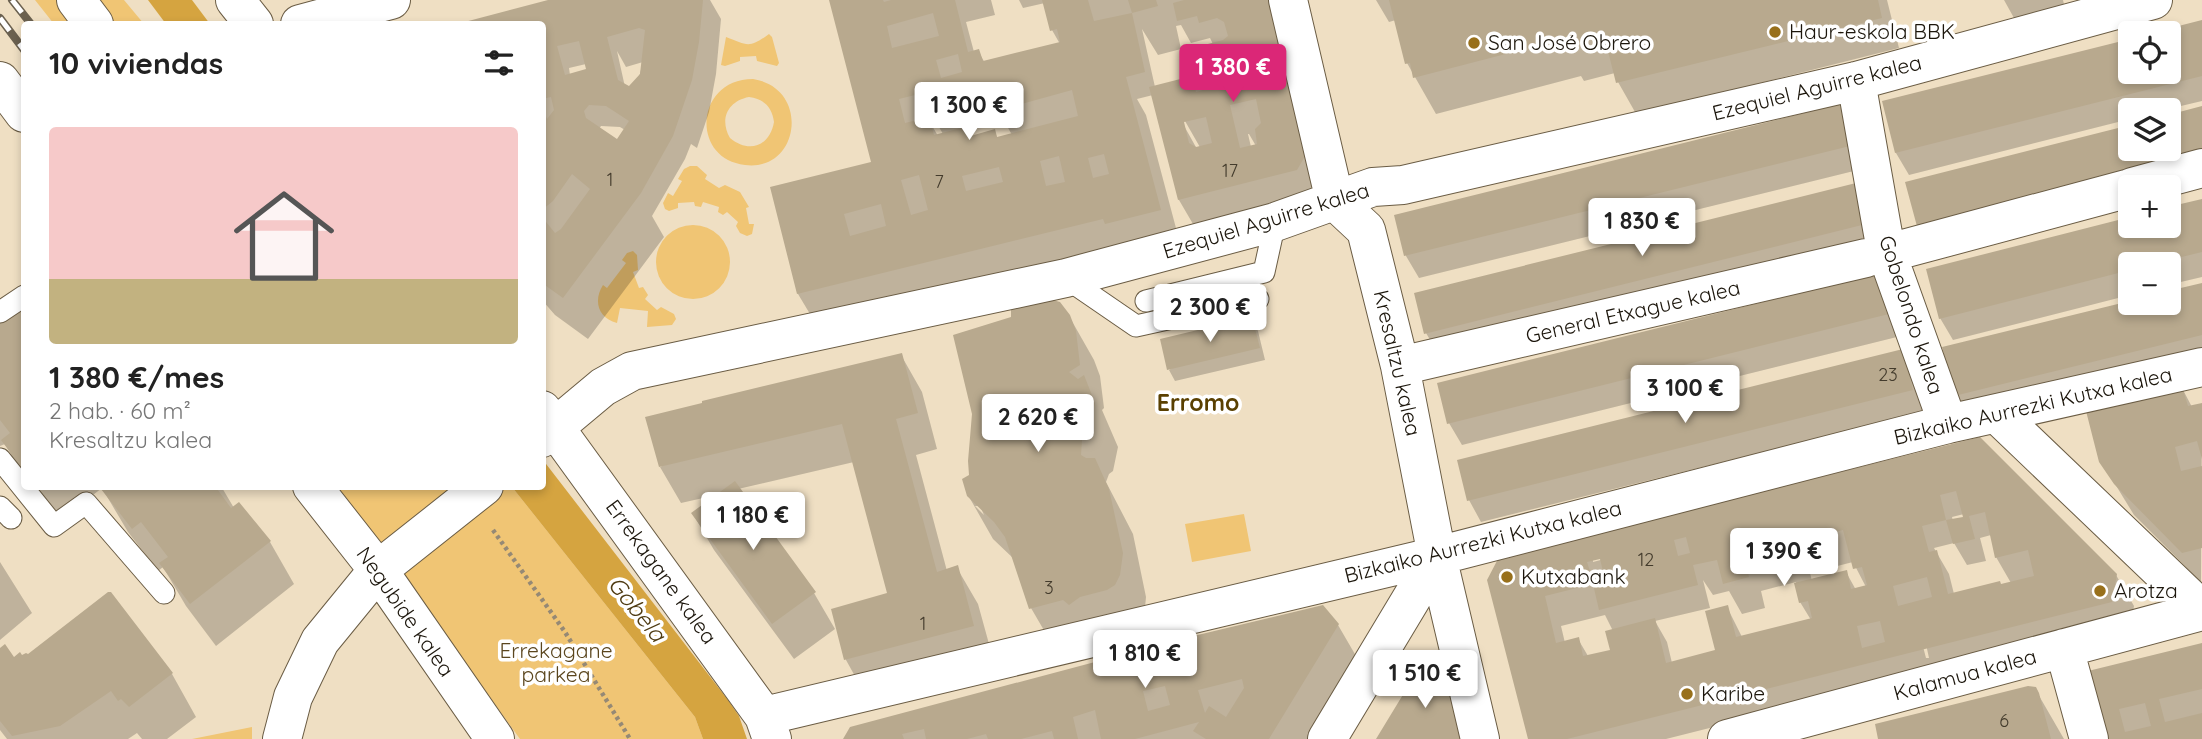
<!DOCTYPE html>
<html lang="es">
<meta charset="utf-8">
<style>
body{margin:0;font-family:Quicksand,sans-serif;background:#f6f6f6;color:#222;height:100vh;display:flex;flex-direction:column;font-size:26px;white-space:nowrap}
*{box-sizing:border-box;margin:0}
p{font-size:23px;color:#767676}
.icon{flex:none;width:38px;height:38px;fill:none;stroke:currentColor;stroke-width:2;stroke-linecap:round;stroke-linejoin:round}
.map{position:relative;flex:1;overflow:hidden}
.side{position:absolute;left:21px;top:21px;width:525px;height:469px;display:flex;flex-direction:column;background:#fff;border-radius:7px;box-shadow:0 4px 10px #0003}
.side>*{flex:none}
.fabs{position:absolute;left:2118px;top:21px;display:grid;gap:14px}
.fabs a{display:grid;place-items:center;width:63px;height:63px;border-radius:7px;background:#fff;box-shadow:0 4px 10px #0003;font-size:35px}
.price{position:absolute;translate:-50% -60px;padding:0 16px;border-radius:7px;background:#fff;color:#222;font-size:23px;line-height:46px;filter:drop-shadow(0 2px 4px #0008)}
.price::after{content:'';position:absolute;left:50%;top:42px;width:21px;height:16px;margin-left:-10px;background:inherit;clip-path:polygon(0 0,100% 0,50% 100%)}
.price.active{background:#db2777;color:#fff}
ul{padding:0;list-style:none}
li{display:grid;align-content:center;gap:14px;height:371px;padding:0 28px}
li span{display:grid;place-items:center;height:217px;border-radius:7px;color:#555}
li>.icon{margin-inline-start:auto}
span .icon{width:126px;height:126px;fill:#fffc;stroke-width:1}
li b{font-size:30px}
h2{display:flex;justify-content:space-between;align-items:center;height:84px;padding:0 28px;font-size:30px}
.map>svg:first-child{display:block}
.green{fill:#f0c574;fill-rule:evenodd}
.water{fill:#d5a440}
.shadow{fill:#0003;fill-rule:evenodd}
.building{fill:#b8a98e;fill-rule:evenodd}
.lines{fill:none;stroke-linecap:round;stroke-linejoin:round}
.lane-casing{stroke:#6a5c44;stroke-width:23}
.street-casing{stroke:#6a5c44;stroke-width:40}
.path{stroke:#958975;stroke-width:4.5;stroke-dasharray:3.5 3.5;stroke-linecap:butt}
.lane{stroke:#fff;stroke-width:21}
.street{stroke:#fff;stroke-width:38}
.rail-casing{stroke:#6b6150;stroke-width:8}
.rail{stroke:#fff;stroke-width:5;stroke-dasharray:16;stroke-linecap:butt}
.poi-dot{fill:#98701b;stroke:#fff;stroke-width:2.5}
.labels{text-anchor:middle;stroke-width:7;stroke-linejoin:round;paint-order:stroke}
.number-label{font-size:18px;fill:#433b2c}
.poi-label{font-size:21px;fill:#1c160c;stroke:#fff;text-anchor:start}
.street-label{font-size:21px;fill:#1c160c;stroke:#fff}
.park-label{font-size:21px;fill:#5b461e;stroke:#fff}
.neighbourhood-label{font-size:23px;font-weight:bold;fill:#5a4001;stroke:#fff}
.water-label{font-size:23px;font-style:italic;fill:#4f3b12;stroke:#fff}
</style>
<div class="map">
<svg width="2202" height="739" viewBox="0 0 2202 739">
<rect width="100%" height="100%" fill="#efdfc3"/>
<path class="green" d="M35,0H124L144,24H54Z
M769,34L772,37L779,63L777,66L757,61L756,56L740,57V61L725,66L721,65L726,37C747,45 749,49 769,34Z
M753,79C811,88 800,172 745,165C690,159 695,79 753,79ZM749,97C764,99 772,107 774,122C770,146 749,154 730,138C719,119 728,101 749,97Z
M690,166H697L707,175L705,179L719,188L725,185L740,192L749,207L746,208L749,224H754L752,234L747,236L740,233L736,226L738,222L727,212L723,215L718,212L719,207L703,202L701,207L695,206L694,202L678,203V208L669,211L665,209L663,203L668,193L673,196L682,181L678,179L684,169Z
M656 262a37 37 0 1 1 74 0a37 37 0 1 1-74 0Z
M633,251L637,255L638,270L633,272L639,288L643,287L648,295L645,299L657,310L661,307L674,314L676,319L672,325L647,327L648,311L620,308L617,323C598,318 593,301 603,285L607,288L626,263L622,260L627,253Z
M338,487H512L695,717L703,739H520Z
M1244,514L1251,551L1192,562L1185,524Z
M252,727V739H192Z"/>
<path class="water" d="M148,0H192L210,24H166Z
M543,460L728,700L739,716L747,739H703L695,717L512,487L542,486Z"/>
<path class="shadow" d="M555,0H710L721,19L716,74L709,112L697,148L691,144L685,159L652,216L664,237L588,339L555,315L542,300V24H461ZM617,51L626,67L643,62L635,93L625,87ZM586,64L588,71L570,75L569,68ZM601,126L620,127L625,130L618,141L599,129Z
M830,0H991L995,15L966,22L974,52L978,51L985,63L1060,44L1052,30L1045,3L1023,8L1019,0H1287L1336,188L1200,236L1179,200L1153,95L1137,99L1146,115L1181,247L825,339L798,294L773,188L873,164ZM1181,25L1191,43L1210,38L1213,44L1192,73L1194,77L1155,87L1142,29L1158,55L1181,49L1176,26ZM1181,114L1201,149H1197L1178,115ZM932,115L943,134L938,136L927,117ZM1002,117L1012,135L998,139L994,131L969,138L963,128ZM1248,134H1249L1256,146L1251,147Z
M1376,0H1887L1899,48L1728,91L1729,97L1639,119L1618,82L1615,73L1584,81L1581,76L1436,114L1407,63L1396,20L1389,22Z
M2004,0H2063L2066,13L2019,27Z
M2202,22V101L2164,110H2130V119L1909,175L1896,153L1884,103L2130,72H2168V33H2158Z
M1839,106L1851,128L1862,169L1419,278L1406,256L1396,216Z
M1859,184L1881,245L1439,355L1426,333Z
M2202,200V277L2168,285V264H2130V295L1953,340L1940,318L2130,226H2168Z
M1882,274L1905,335L1462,445L1449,423Z
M2202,285V360L1968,418L1955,396L2130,303H2168Z
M24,305V477L5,444L0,446V324Z
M1069,316L1094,360L1100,376L1104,408L1102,410L1118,447L1113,471L1109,474L1106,482L1133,534L1146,597L1144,618L1056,651L1031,608L1014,559L993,539L968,495L971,476ZM975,506H980L984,515Z
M1251,319L1258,331L1265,360L1175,381L1169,370Z
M1902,351L1924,412L1481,522L1469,500Z
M901,355L922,392L937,449L916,455L947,571L957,568L978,604L994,662L866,696L846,660L833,610L889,595L854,462L738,489L814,593L835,629L794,659L714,550L693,514L721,494L681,503L660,467Z
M2182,388L2192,407L2202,404L2201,582L2134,515L2101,461Z
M1980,438L2116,575L2134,606L2129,633L1841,695L1666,739H1530L1489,580ZM1964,514L1965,518L1953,521L1952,517ZM1991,535L1996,557L2011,583L1954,594L1949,574L1934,548L1954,543L1967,565L1986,561L1980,538ZM1608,558L1593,562V559ZM1853,562L1866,587L1856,590L1846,572L1812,581L1810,573ZM1703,580L1713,595L1729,591L1742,614L1765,608L1761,591L1796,582L1800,602L1811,620L1742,637L1727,607L1717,651L1672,663L1667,642L1655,621L1710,608ZM1605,615L1613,631L1612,651L1588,656L1578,639L1565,643L1561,626ZM1920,635H1924L1929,658H1926Z
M31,486H221L234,508L270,542L294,584L216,646L186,606L163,567L158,571L128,532L102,488L58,522Z
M0,562L32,613L0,640Z
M1338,625L1363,668L1319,739H845Z
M2202,645V739H2103L2086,673Z
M0,649L14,659L28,657L172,674L196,717L167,739H142L137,733L128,739H7L0,730Z
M2038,694L2064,739H1880Z"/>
<path class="building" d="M548,0H703L699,42L692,80L673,136L641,193L563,298L542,283V217L555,233L561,229L590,189L572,174L553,201L542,210V105L547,119L554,110L551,97L542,99V24H457ZM639,28L645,30L640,74L629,86L618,80L607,37ZM579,41L586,69L565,75L557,46ZM589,105L606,106L629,121L617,139L586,118L584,111Z
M829,0H883L884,2L891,0H955L968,52L979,49L983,61L1060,42L1057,29L1050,31L1042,0H1088L1094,21L1132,13L1145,72L1126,77L1161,210L1105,224L1103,219L797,294L770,187L871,162ZM933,13L939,36L892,48L887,26ZM958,54L962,72L941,78L936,60ZM1072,90L1078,116L997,137L995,129L967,137L965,127L934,135L929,117L905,123L899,99L923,93L928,112L948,106L949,114L994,102L996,111ZM1104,154L1109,174L1093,178L1088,158ZM1059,156L1065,182L1046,186L1040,161ZM999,167L1003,182L966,191L962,176ZM919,175L928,210L911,215L901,180ZM881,204L886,226L850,236L844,214Z
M1128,0H1156L1158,6L1132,13Z
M1184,0H1274L1312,144L1297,170L1178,200L1149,87L1192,76L1196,92L1225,84L1221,69L1190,73L1186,56L1206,51L1204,45L1223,40L1228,36L1224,22L1217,18L1199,23L1197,16L1177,21L1173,3ZM1256,99L1261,123L1255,129L1257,144L1240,148L1230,105ZM1206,117L1212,143L1196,147L1189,143L1184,122Z
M1389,0H1878L1882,18L1616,83L1604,35L1562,46L1560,40L1413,78L1410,63L1405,64Z
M2202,20V76L1895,153L1882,101L2130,39V72H2168V33L2155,32Z
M1840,104L1850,146L1404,256L1394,215Z
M2202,106V158L1918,230L1905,182L2130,125V149H2168V115Z
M1860,182L1870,223L1424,334L1414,293Z
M2202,199V252L2153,264H2130V270L1939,319L1926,269L2130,217V226H2168V207Z
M1883,272L1893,313L1447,424L1437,383Z
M2202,283V335L1954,396L1942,347L2130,301V303H2168V291Z
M1053,300L1060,302L1070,315L1076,331L1080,365L1069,372L1078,379L1084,375L1095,403L1089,428L1085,431L1082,440L1081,455L1086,458H1095L1109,489L1123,553L1120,575L1115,585L1107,590L1080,597L1069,605L1063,600L1029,609L1005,537L994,522L967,496L962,479L969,475L968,461L972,414L953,335L1011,317V308Z
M24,303V471L1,440L10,433L0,420V322Z
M1252,317L1260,348L1167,370L1160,339Z
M1903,349L1913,390L1467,501L1457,460Z
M902,353L918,413L896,419L937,572L958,565L974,626L844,660L831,609L887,593L842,424L659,467L645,417L702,403V401Z
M2182,386L2188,406L2202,403V459L2197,441L2175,447L2181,471L2202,466V548L2182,553L2114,484L2099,462L2086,411Z
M1980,437L2117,574L2112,602L1567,739H1528L1487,580L1499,557ZM1956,491L1963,517L1946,520L1953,544L1975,539L1969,516L1985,512L1995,558L2028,550L2034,576L2001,584L2000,581L1948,594L1937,550L1929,552L1922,526L1946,520L1940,495ZM1843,530L1853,569L1862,567L1867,585L1851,589L1847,570L1794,583L1799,603L1808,601L1812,618L1736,637L1728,605L1705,611L1715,650L1666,663L1655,618L1605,631L1610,650L1583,656L1579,637L1556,643L1545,596L1593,584L1599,610L1698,585L1693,565L1717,560L1723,584L1749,577L1745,560L1795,548L1794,543ZM1686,537L1690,553L1678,556L1674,540ZM1600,559L1604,575L1592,578L1587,562ZM1927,577L1932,597L1898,606L1893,586ZM1880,621L1885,642L1862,648L1857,626Z
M735,481L816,592L772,624L691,513Z
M104,486H215L231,508L239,502L271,541L190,604L159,563L168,557L141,522L132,529L101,489Z
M108,592H111L173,673L129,707L121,699L118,701L111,691L60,726L12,736L0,721V648L5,644L14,657L20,652L22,655L26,653L28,654Z
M1323,605L1339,624L1269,739H1206L1193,731L1199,722L1135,739H1101L1095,710L1073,717L1078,739H1054L1052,731L1021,739H988L986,734L967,739H926L924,729L902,734L904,739H843L850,727L1185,638ZM1242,679L1244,688L1226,717L1209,706L1205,713L1198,690ZM1165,686L1170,705L1148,711L1143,691Z
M2202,643V689L2159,699L2165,722L2202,713V739H2101L2084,672ZM2145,703L2151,726L2125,732L2119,709Z
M1421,665L1447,671L1465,739H1376Z
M2028,686L2036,687L2039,693L2051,739H1878L1875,724Z"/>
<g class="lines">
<defs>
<path id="lane" d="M1066,278L1136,326L1258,299
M1146,301L1264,272L1275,222
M0,312L24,296
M0,459L54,526L86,503L164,593
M0,507L11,518"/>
<path id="street" d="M76,0L94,24
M235,0L254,24
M1288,0L1335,201L1366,230L1400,366L1437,556L1480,739
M300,24L391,0
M0,81L24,113
M1856,81L1886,251L1948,424
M2132,187L2202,168
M1903,249L2130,188
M1400,366L1866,258
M542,410L764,716L772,739
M1997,414L2202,610
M542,438L603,387L632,371L1066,278L1275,222L1373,187L1403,185L1856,81L2153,0
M312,486L378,570L495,739
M2064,648L2089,739
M764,716L1437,556L1948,424L2202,367
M282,739L293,697L320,641L378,570L484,486
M1327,739L1437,556
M1727,739L2202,611"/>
</defs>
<use href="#lane" class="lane-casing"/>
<use href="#street" class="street-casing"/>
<path class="path" d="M493,530L565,632L630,739"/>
<use href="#lane" class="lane"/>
<use href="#street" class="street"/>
<defs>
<path id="rail" d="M12,0L31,24
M0,18L24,50"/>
</defs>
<use href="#rail" class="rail-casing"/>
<use href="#rail" class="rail"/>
</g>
<g class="poi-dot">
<circle cx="1775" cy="32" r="7"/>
<circle cx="1474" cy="43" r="7"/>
<circle cx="1507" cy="577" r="7"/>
<circle cx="2100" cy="591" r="7"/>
<circle cx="1687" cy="694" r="7"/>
</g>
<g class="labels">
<g class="number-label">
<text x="1230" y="177">17</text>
<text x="610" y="186">1</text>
<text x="939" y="188">7</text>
<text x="1888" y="381">23</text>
<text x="1646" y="566">12</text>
<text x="1049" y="594">3</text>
<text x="923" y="630">1</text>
<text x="2004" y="727">6</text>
</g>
<g class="poi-label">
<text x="1789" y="39">Haur-eskola BBK</text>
<text x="1488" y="50">San José Obrero</text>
<text x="1521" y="584">Kutxabank</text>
<text x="2114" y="598">Arotza</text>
<text x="1701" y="701">Karibe</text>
</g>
<g class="street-label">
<text transform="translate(1817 88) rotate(-14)" y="7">Ezequiel Aguirre kalea</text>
<text transform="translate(1266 221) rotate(-17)" y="7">Ezequiel Aguirre kalea</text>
<text transform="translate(1633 312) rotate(-13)" y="7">General Etxague kalea</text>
<text transform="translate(1911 315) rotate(72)" y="7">Gobelondo kalea</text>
<text transform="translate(1397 363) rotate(77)" y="7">Kresaltzu kalea</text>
<text transform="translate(2033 406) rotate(-13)" y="7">Bizkaiko Aurrezki Kutxa kalea</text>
<text transform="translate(1483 542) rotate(-14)" y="7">Bizkaiko Aurrezki Kutxa kalea</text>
<text transform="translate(661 572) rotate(54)" y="7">Errekagane kalea</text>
<text transform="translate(405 612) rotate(55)" y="7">Negubide kalea</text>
<text transform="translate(1965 675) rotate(-15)" y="7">Kalamua kalea</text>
</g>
<g class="park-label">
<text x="556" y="658">Errekagane<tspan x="556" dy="24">parkea</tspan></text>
</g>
<g class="neighbourhood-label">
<text x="1198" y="411">Erromo</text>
</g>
<g class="water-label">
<text transform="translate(637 609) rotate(51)" y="8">Gobela</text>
</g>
</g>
</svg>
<div class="fabs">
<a><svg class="icon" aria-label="locate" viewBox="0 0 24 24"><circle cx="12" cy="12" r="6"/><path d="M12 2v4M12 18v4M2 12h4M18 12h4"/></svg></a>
<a><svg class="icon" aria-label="layers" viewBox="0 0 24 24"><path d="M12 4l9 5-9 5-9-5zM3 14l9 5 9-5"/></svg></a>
<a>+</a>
<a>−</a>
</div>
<b class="price active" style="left:1233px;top:104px">1 380 €</b>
<b class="price" style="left:969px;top:142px">1 300 €</b>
<b class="price" style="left:1642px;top:258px">1 830 €</b>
<b class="price" style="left:1210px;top:344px">2 300 €</b>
<b class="price" style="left:1685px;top:425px">3 100 €</b>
<b class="price" style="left:1038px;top:454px">2 620 €</b>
<b class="price" style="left:753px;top:552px">1 180 €</b>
<b class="price" style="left:1784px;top:588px">1 390 €</b>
<b class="price" style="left:1145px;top:690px">1 810 €</b>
<b class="price" style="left:1425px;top:710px">1 510 €</b>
<section class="side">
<h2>10 viviendas<svg class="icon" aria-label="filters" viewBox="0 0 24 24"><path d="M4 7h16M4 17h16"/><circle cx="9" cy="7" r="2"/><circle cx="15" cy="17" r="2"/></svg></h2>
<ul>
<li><span style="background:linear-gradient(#f6c9c9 70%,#c2b280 0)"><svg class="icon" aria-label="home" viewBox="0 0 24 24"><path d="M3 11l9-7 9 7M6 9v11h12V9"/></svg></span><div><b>1 380 €/mes</b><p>2 hab. · 60 m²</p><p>Kresaltzu kalea</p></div></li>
</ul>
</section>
</div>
